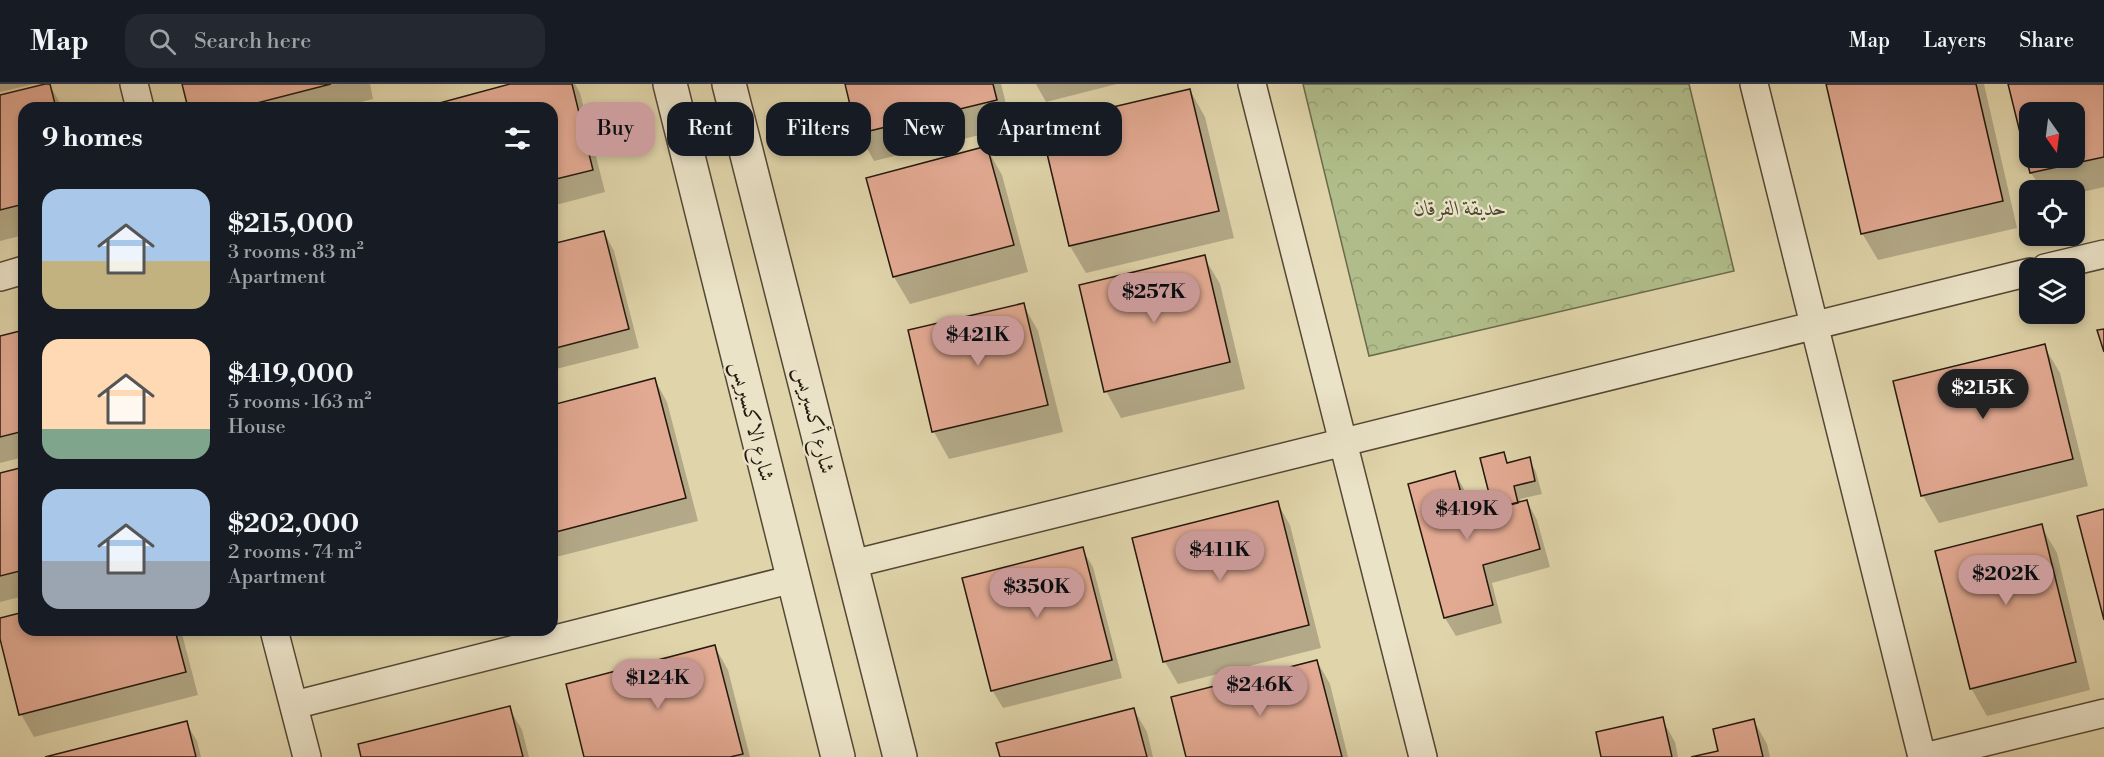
<!DOCTYPE html>
<meta charset="utf-8">
<style>
body{margin:0;font-family:"Libre Bodoni",Amiri,serif;background:#242831;color:#f1f3f6;height:100vh;display:flex;flex-direction:column;font-size:22px;white-space:nowrap}
*{box-sizing:border-box;margin:0}
p{font-size:20px;color:#9ea1a6}
.icon{flex:none;width:33px;height:33px;fill:none;stroke:currentColor;stroke-width:2;stroke-linecap:round;stroke-linejoin:round}
.map{position:relative;flex:1;overflow:hidden}
.panel{position:absolute;left:18px;top:18px;width:540px;height:534px;display:flex;flex-direction:column;background:#171b24;border-radius:18px;box-shadow:0 3px 9px #0003}
.panel>*{flex:none}
.top-card{position:absolute;left:576px;top:18px;width:570px;height:54px;display:flex;gap:12px}
.needle{width:39px;rotate:166deg}
.buttons{position:absolute;left:2019px;top:18px;display:grid;gap:12px}
.buttons a{display:grid;place-items:center;width:66px;height:66px;border-radius:12px;background:#171b24;box-shadow:0 3px 9px #0003;font-size:30px}
.price{position:absolute;translate:-50% -51px;padding:0 14px;border-radius:21px;background:#c59692;color:#111;font-size:20px;line-height:39px;filter:drop-shadow(0 2px 3px #0008)}
.price::after{content:'';position:absolute;left:50%;top:36px;width:18px;height:14px;margin-left:-9px;background:inherit;clip-path:polygon(0 0,100% 0,50% 100%)}
.price.current{background:#222;color:#fff}
ul{padding:0;list-style:none}
li{display:flex;align-items:center;gap:18px;height:150px;padding:0 24px}
li span{display:grid;place-items:center;flex:none;width:168px;height:120px;border-radius:18px;color:#555}
li>.icon{margin-inline-start:auto}
span .icon{width:72px;height:72px;fill:#fffc;stroke-width:1}
li b{font-size:26px}
h2{display:flex;justify-content:space-between;align-items:center;height:72px;padding:0 24px;font-size:26px}
.pill{padding:0 21px;border-radius:18px;background:#171b24;box-shadow:0 3px 9px #0003;font-size:21px;line-height:54px}
.pill.current{background:#c59692;color:#111}
header{display:flex;align-items:center;gap:36px;box-sizing:border-box;height:84px;padding:0 30px;background:#171b24;border-bottom:2px solid #363941}
header strong{font-size:28px}
nav{display:flex;gap:33px;margin-inline-start:auto;font-size:21px}
.search{width:420px;height:54px;background:#242831;display:flex;align-items:center;gap:15px;box-sizing:border-box;padding:0 21px;border-radius:18px;color:#9ea1a6;font-size:22px}
.map>svg:first-child{display:block}
.forest{fill:url(#forest-crowns);stroke:#6a6a4c;stroke-width:1.5}
.shadow{fill:#0003;fill-rule:evenodd}
.building{fill:#e3aa93;stroke:#25180d;stroke-width:1.5;fill-rule:evenodd}
.lines{fill:none;stroke-linecap:round;stroke-linejoin:round}
.minor-casing{stroke:#544734;stroke-width:30}
.tertiary-casing{stroke:#544734;stroke-width:36}
.minor{stroke:#ebe3c8;stroke-width:27}
.tertiary{stroke:#ebe3c8;stroke-width:33}
.labels{text-anchor:middle;stroke-width:4.5;stroke-linejoin:round;paint-order:stroke}
.park-label{font-size:21px;font-style:italic;fill:#4f4a32;stroke:#ebe3c8}
.street-label{font-size:21px;fill:#25180d;stroke:#ebe3c8}
</style>
<header>
<strong>Map</strong>
<div class="search"><svg class="icon" aria-label="search" viewBox="0 0 24 24"><circle cx="10" cy="10" r="6"/><path d="M15 15l6 6"/></svg>Search here</div>
<nav><a>Map</a><a>Layers</a><a>Share</a></nav>
</header>
<div class="map">
<svg width="2104" height="673" viewBox="0 0 2104 673">
<defs>
<pattern id="forest-crowns" width="20" height="18" patternUnits="userSpaceOnUse" patternTransform="scale(1.5)"><rect width="20" height="18" fill="#b0bd8a"/><path d="M2 6a3 3 0 1 1 6 0M12 15a3 3 0 1 1 6 0" fill="none" stroke="#97a276"/></pattern>
</defs>
<rect width="100%" height="100%" fill="#e0d4aa"/>
<filter id="stains"><feTurbulence type="fractalNoise" baseFrequency=".00333" numOctaves="4"/><feColorMatrix values="0 0 0 0 .2 0 0 0 0 .09 0 0 0 0 .02 0 0 0 .5 -.17"/></filter>
<radialGradient id="worn" r=".72"><stop offset=".6" stop-color="#630" stop-opacity="0"/><stop offset="1" stop-color="#630" stop-opacity=".3"/></radialGradient>
<path class="forest" d="M1303,0H1689L1734,187L1369,272Z"/>
<path class="shadow" d="M0,0H34L0,8Z
M49,0L63,24H24V151L0,157V13Z
M184,0H370L373,15L337,24H190Z
M516,0H575L580,9L605,108L552,122V24H423Z
M847,0H1001L1012,43L874,77L859,50Z
M1036,0H1117L1046,18Z
M1827,0H1984L2017,144L1878,176L1862,149Z
M2009,0H2104V103L2074,110V106H2042L2031,89ZM2030,28H2074V74H2030Z
M1190,6L1205,33L1234,154L1086,189L1070,162Z
M986,63L1002,91L1028,188L910,220L894,193L868,95Z
M604,148L614,167L639,264L552,286V162Z
M1204,173L1220,200L1245,305L1121,334L1106,307Z
M1023,220L1038,247L1063,348L949,375L934,348L910,247Z
M24,248V373L0,379V254Z
M2044,262L2060,289L2088,402L1939,439L1923,412L1895,298Z
M655,296L667,318L698,437L552,474V322Z
M1503,370L1509,380L1529,375L1536,388L1542,410L1520,415L1521,419L1527,417L1537,436L1550,483L1492,499L1502,539L1456,552L1445,534L1455,389L1465,407L1472,432L1494,426Z
M24,385V512L0,518V391Z
M1277,418L1290,441L1321,564L1178,600L1165,578Z
M2041,442L2057,469L2090,606L1987,632L1971,604Z
M1082,465L1093,483L1122,594L1003,624L992,606Z
M24,529V546H181L198,611L34,653L21,630L0,549V535Z
M715,563L728,586L750,673H586Z
M1317,577L1330,600L1348,673H1187Z
M509,624L522,646L529,673H363Z
M1134,626L1147,648L1153,673H1001Z
M1662,635L1675,658L1678,673H1603Z
M1754,637L1767,660L1770,673H1698L1720,668Z
M186,639L197,657L201,673H51Z"/>
<path class="building" d="M45,0H50L56,24H24V120L0,126V11Z
M182,0H331L237,24H188Z
M510,0H572L593,86L552,96V24H421Z
M845,0H993L997,16L857,50Z
M1826,0H1976L2003,117L1861,150Z
M2008,0H2104V73L2030,89ZM2030,28H2074V74H2030Z
M1190,5L1219,127L1069,162L1040,40Z
M987,62L1014,161L893,193L866,94Z
M604,147L629,245L552,265V160Z
M1205,171L1230,278L1104,308L1079,201Z
M1024,219L1048,321L932,348L908,246Z
M2104,245V268L2097,246Z
M24,246V347L0,353V252Z
M2045,260L2073,375L1921,412L1893,297Z
M655,294L686,414L552,449V321Z
M1504,368L1507,379L1530,373L1535,397L1514,402L1518,419L1493,425L1480,374Z
M24,383V486L0,492V389Z
M1455,387L1467,431L1527,416L1540,465L1483,481L1493,521L1444,534L1408,400Z
M1278,417L1309,541L1163,578L1132,454Z
M2104,425V536L2077,432Z
M2042,440L2076,578L1970,605L1935,467Z
M1083,463L1112,576L991,607L962,494Z
M24,528V546H175L186,588L19,631L0,555V534Z
M715,561L743,670L730,673H584L566,600Z
M1317,576L1342,673H1186L1171,613Z
M510,622L523,673H361L358,660Z
M1134,624L1147,673H1000L996,659Z
M1663,633L1672,673H1601L1596,648Z
M1754,635L1763,673H1691L1718,667L1713,645Z
M187,637L196,673H45Z"/>
<g class="lines">
<defs>
<path id="minor" d="M134,0L140,24
M1252,0L1423,673
M1754,0L1922,673
M2045,184L2104,170
M0,193L24,186
M852,480L2030,188
M274,546L307,673
M294,621L793,495
M1924,673L2104,629"/>
<path id="tertiary" d="M670,0L838,673
M729,0L900,673"/>
</defs>
<use href="#minor" class="minor-casing"/>
<use href="#tertiary" class="tertiary-casing"/>
<use href="#minor" class="minor"/>
<use href="#tertiary" class="tertiary"/>
</g>
<g class="labels">
<g class="park-label">
<text x="1460" y="131">حديقة الفرقان</text>
</g>
<g class="street-label">
<text transform="translate(815 336) rotate(76)" y="7">شارع أكسبريس</text>
<text transform="translate(753 337) rotate(76)" y="7">شارع الاكسبريس</text>
</g>
</g>
<rect width="100%" height="100%" filter="url(#stains)"/>
<rect width="100%" height="100%" fill="url(#worn)"/>
</svg>
<div class="buttons">
<a><svg class="needle" viewBox="-14 -14 28 28"><path d="M0-13l5 13h-10z" fill="#e53935"/><path d="M0 13l5-13h-10z" fill="#9ea1a6"/></svg></a>
<a><svg class="icon" aria-label="locate" viewBox="0 0 24 24"><circle cx="12" cy="12" r="6"/><path d="M12 2v4M12 18v4M2 12h4M18 12h4"/></svg></a>
<a><svg class="icon" aria-label="layers" viewBox="0 0 24 24"><path d="M12 4l9 5-9 5-9-5zM3 14l9 5 9-5"/></svg></a>
</div>
<b class="price" style="left:1154px;top:240px">$257K</b>
<b class="price" style="left:978px;top:283px">$421K</b>
<b class="price current" style="left:1983px;top:336px">$215K</b>
<b class="price" style="left:1467px;top:457px">$419K</b>
<b class="price" style="left:1220px;top:498px">$411K</b>
<b class="price" style="left:2006px;top:522px">$202K</b>
<b class="price" style="left:1037px;top:535px">$350K</b>
<b class="price" style="left:658px;top:626px">$124K</b>
<b class="price" style="left:1260px;top:633px">$246K</b>
<div class="top-card">
<a class="pill current">Buy</a>
<a class="pill">Rent</a>
<a class="pill">Filters</a>
<a class="pill">New</a>
<a class="pill">Apartment</a>
</div>
<section class="panel">
<h2>9 homes<svg class="icon" aria-label="filters" viewBox="0 0 24 24"><path d="M4 7h16M4 17h16"/><circle cx="9" cy="7" r="2"/><circle cx="15" cy="17" r="2"/></svg></h2>
<ul>
<li><span style="background:linear-gradient(#a9c7e8 60%,#c2b280 0)"><svg class="icon" aria-label="home" viewBox="0 0 24 24"><path d="M3 11l9-7 9 7M6 9v11h12V9"/></svg></span><div><b>$215,000</b><p>3 rooms · 83 m²</p><p>Apartment</p></div></li>
<li><span style="background:linear-gradient(#ffd9b3 75%,#7fa58c 0)"><svg class="icon" aria-label="home" viewBox="0 0 24 24"><path d="M3 11l9-7 9 7M6 9v11h12V9"/></svg></span><div><b>$419,000</b><p>5 rooms · 163 m²</p><p>House</p></div></li>
<li><span style="background:linear-gradient(#a9c7e8 60%,#9aa5b1 0)"><svg class="icon" aria-label="home" viewBox="0 0 24 24"><path d="M3 11l9-7 9 7M6 9v11h12V9"/></svg></span><div><b>$202,000</b><p>2 rooms · 74 m²</p><p>Apartment</p></div></li>
</ul>
</section>
</div>
